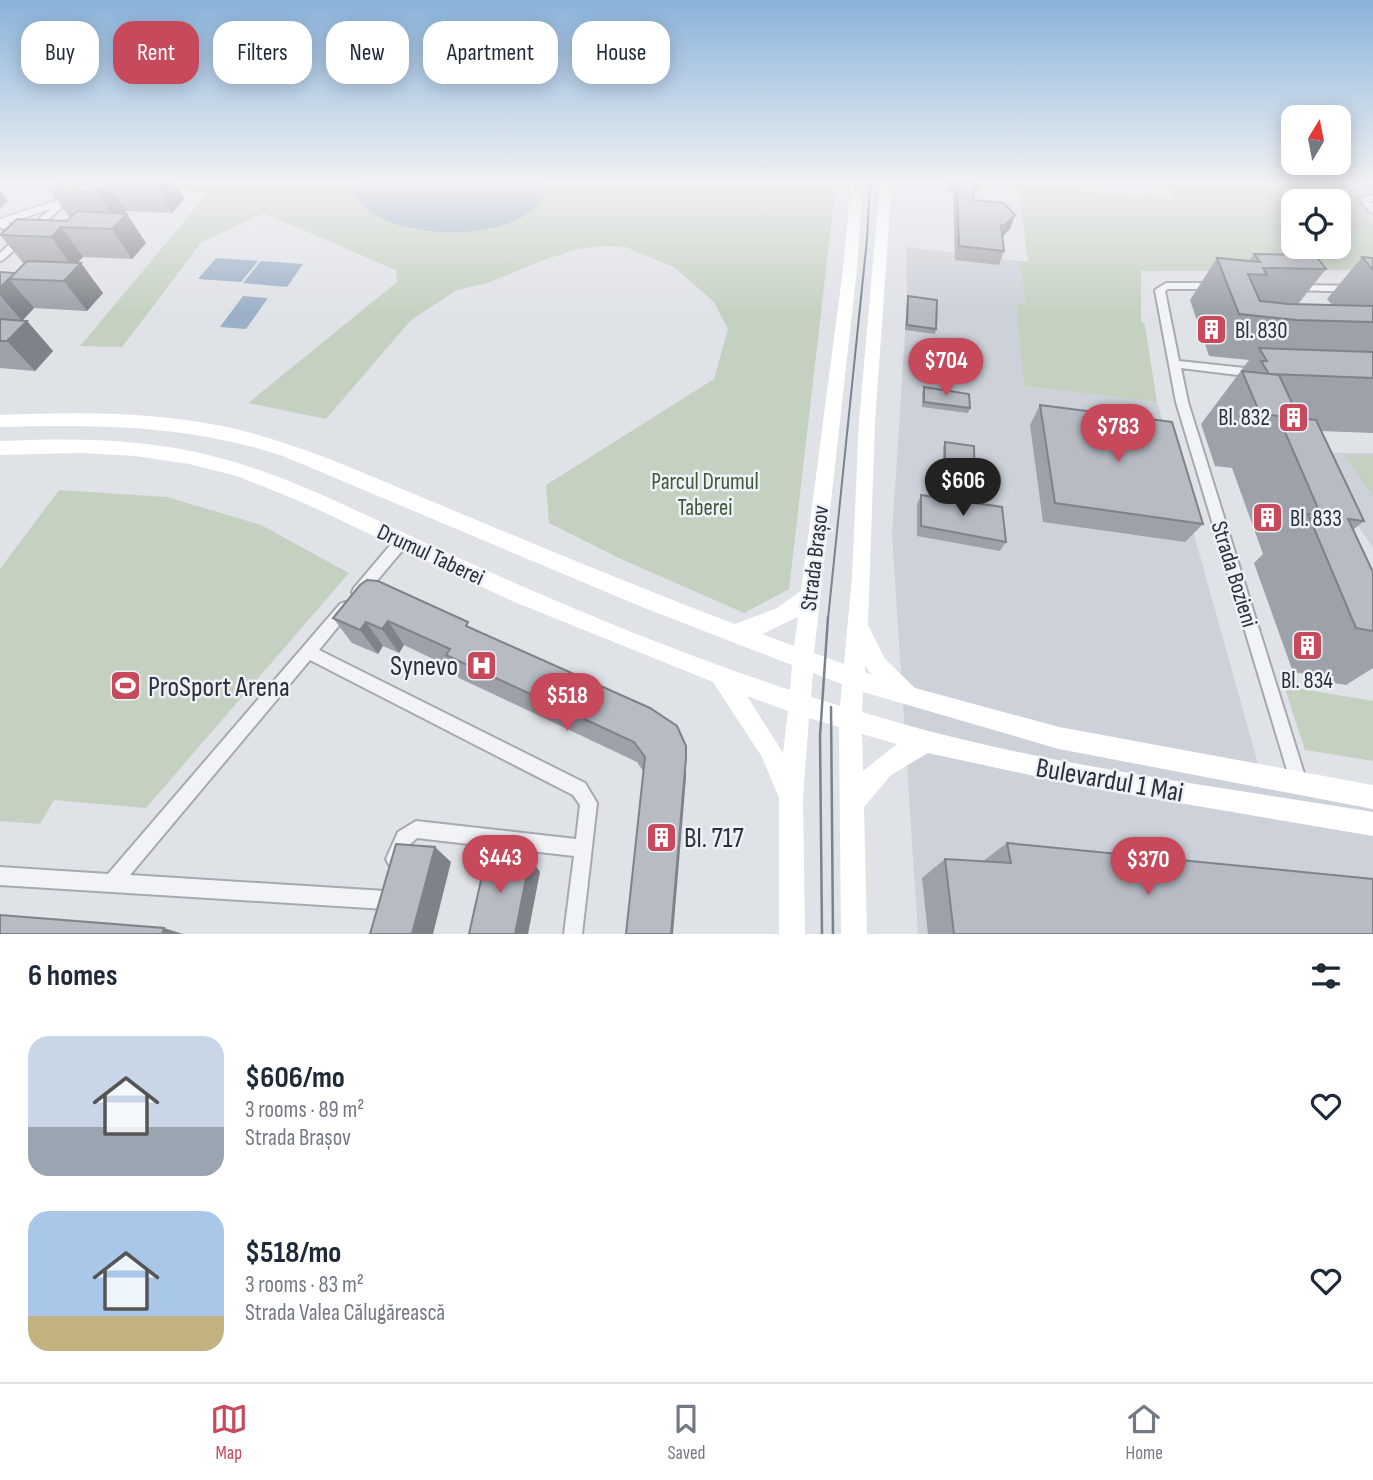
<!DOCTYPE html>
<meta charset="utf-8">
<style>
body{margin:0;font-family:"Sofia Sans Condensed",sans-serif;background:#f2f2f3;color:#1f2937;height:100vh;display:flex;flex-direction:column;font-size:26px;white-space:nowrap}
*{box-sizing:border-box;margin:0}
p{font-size:23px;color:#747a83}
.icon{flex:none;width:38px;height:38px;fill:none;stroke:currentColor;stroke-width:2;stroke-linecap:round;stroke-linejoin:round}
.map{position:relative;height:934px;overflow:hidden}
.drawer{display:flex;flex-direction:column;background:#fff;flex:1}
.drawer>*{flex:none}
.top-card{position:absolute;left:21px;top:21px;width:700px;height:63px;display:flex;gap:14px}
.needle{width:46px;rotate:10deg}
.buttons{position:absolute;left:1281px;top:105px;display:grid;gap:14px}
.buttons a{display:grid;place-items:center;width:70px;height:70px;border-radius:14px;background:#fff;box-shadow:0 4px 18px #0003;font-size:35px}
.price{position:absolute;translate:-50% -60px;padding:0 16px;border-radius:24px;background:#c6495c;color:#fff;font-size:23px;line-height:46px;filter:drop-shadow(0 2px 4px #0008)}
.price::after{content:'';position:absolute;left:50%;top:42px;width:21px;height:16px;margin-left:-10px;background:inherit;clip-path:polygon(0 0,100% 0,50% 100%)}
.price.on{background:#222;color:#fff}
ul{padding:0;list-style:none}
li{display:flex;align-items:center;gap:21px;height:175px;padding:0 28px}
li span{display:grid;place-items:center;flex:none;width:196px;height:140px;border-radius:21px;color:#555}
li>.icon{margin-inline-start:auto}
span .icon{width:84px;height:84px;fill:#fffc;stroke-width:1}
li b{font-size:30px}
h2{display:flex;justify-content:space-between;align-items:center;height:84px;padding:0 28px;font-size:30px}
.pill{padding:0 24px;border-radius:21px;background:#fff;box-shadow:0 4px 18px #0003;font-size:24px;line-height:63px}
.pill.on{background:#c6495c;color:#fff}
.dock{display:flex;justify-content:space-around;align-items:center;height:98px;border-top:2px solid #e0e1e3;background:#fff;font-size:19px;color:#747a83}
.dock a{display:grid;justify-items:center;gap:4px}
.dock .on{color:#c6495c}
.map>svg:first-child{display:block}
.built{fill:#cdd1d9}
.green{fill:#c4d1c0}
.water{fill:#9bb0c6}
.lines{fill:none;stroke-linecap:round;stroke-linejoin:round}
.minor-casing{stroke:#a5a9b1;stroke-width:4}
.tertiary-casing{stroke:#a5a9b1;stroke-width:3}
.minor{fill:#f1f3f6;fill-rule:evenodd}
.tertiary{fill:#f1f3f6;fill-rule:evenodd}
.secondary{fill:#fff;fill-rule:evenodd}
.tram-far1{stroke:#798290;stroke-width:2}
.tram{stroke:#798290;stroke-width:2.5}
.wall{fill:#9da1a9}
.shaded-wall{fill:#7f8389}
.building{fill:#b6bbc4;stroke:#7f8389;stroke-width:2}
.labels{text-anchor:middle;stroke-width:5;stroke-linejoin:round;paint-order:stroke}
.poi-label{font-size:23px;fill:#29303d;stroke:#eef1f5;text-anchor:start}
.park-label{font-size:23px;fill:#3d5837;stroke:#eef1f5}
.street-label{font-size:23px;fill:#29303d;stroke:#eef1f5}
.near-poi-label{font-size:28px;fill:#29303d;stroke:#eef1f5;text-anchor:start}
.near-street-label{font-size:28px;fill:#29303d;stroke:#eef1f5}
</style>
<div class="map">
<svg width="1373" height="934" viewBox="0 0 1373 934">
<rect width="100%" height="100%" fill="#dfe2e7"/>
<path class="built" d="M1271,183H1373V191L1351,192L1373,214V217L1339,218V201H1293V208Z
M906,247L1019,261L1025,305L1016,304L1024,386L1157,402L1258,764L1373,785V934H918L892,535L907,302Z
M1309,453H1373V548Z"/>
<path class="green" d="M123,183H836L789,589L744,613L621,559L549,523L546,485L714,379L728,329L714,302L675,268L626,247L603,246L578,249L541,261L488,283L457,290L411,320L326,419L248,403L397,282L396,270L263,213L202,242L122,347L80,346L208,193L114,187Z
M1018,183L1175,200L1165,183H1271L1293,208V247H1339V218H1369L1373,222V270L1141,271V320L1145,326L1157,402L1024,386L1016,304H1025L1019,261H1028Z
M1344,455H1373V496Z
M59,490L167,497L261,525L349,573L146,808L54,800L40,824L0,821V569Z
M1284,686L1373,701V761L1305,750Z"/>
<path class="water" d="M359,183H549C538,252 363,243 355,190Z
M216,258L258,261L241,282L198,279Z
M261,261L303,264L287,287L243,283Z
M243,296L268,298L246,329L220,327Z"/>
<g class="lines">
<defs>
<path id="minor" d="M1373,195V201H1370L1373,204V213L1370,212L1360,199Z
M64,198L67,199V203L3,260L0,261V253L23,232L0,228V222L28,228Z
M1166,283H1216L1221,286L1216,289H1168L1165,291L1179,361L1254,369L1260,373L1254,377L1181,368L1188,402L1307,783L1305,789L1299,791L1293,789L1291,783L1176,402L1155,290Z
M1297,285L1362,286L1373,289V295L1362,292L1293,290V286Z
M402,535L407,537L409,541L407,545L364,596L359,598L354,596L352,592L354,588L397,537Z
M345,602L350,604L352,608L350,612L319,650L585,783L597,803L582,934H564L574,856L417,838L407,847L401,865L395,868L389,865L386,859L398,832L416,821L576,839L580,805L573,795L310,660L130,875L385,891L391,894L394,900L391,906L385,909L0,885V867L108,874L340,604Z"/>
<path id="tertiary" d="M93,183H107L68,203L0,226V219L60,199Z"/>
</defs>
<use href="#minor" class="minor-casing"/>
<use href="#tertiary" class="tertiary-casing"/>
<use href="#minor" class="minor"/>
<use href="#tertiary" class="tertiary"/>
<path class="secondary" d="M851,183H863L857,269L814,653L844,664L852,577L859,421L880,183H892L875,421L868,625L885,659L915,688L1059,727L1373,785V809L1059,749L863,692L862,712C1027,763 1202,784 1373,812V836L1085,787L928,753L891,775L864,807L867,934H841L839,727L809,718L803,797L805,934H779V798L762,757L713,682L512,601L304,503L237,476L189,464L135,456L81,453L0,455V441C72,438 146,438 216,457C295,477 367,517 441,550C555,602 672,651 790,690L792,665L642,607L283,456C191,425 96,424 0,427V415C74,412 149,411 222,426C294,441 363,473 431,501C532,543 633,586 735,624L777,608L801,591L843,269ZM798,617L794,646L762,634ZM865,666L872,675L865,672ZM813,673L842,684L840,706L811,697ZM747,696L788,711L783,753ZM862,734L897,744L863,771Z"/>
<path class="tram-far1" d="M828,619L867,239L870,183"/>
<path class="tram" d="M831,707L833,934
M822,934L820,736L828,617"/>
</g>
<path class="wall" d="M56,183H175L184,199L172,213L126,211L124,214L146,243L132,259L83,257L77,263L103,293L87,311L34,308L22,321H27L53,351L35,371L0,368V272L15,273L24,264L0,235L67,221L70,218L49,189Z
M947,183H980L978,189L974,192V200L1010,229L1003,236L1004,251L999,265L955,260L953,193L947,192Z
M1254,254L1326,269L1298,304L1332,305L1327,299L1362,257L1373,258V433L1321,431L1364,521L1353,530L1373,572V668L1346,685L1322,681L1320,676L1293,672L1254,563L1263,554L1232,468L1215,466L1201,424L1249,360L1209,356L1190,300L1217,258L1249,261Z
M908,296L936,329L935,334L905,330L907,302Z
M924,387L970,408L968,413L922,407V393Z
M1040,405L1203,524L1185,542L1043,522L1030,425Z
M945,442L975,483L973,488L943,483V447Z
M921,495L1006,542L1000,551L917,536V504Z
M360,585L471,629L686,778L643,771L637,762L459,678L454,669L404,645L399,653L383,646L378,654L352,643L333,618Z
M1007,843L1373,934H928L922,878L945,859L983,861Z"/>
<path class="shaded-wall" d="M106,183H108L126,211L117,221L97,192Z
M156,183H175L184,199L172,213L155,184Z
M972,183H980L978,189L969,194Z
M0,190L8,201L0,208Z
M127,214L146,243L132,259L112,229Z
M1015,215L1010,229L1000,239L1005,225Z
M61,227L83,257L73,267L51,237Z
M81,263L103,293L87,311L64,281Z
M9,279L34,308L22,321L0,295V287Z
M27,321L53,351L35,371L7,341Z
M388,621L404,645L399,653L382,629Z
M366,622L383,646L378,654L360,630Z
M686,758V778L673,934H671Z
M435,847L451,862L433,934H412Z
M530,858L540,872L528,934H515Z
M164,928L183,934H162Z"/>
<path class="building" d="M56,183H106L97,192L49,189Z
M957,183H973L974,200L1004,203L1015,215L1005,225H1001L1004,251L959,246Z
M77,211L127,214L112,229L61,227L51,237L0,235L17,219L67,221Z
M1254,254L1315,255L1326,269L1263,268L1267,275L1248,274L1260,301L1288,304L1373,306V322L1296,320L1239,314L1217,258L1260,262Z
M1362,257L1373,258V270Z
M27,261L81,263L64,281L9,279Z
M0,272L15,273L0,287Z
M908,296L937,300L936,329L907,325Z
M0,319L27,321L7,341H0Z
M1259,348L1373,352V378L1269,374L1261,361H1267Z
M1242,371L1279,375L1299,418L1316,420L1364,521L1348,519L1373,572V631L1356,628L1308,514L1321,515L1278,416L1260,414Z
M924,387L969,394L970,408L924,402Z
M1040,405L1172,422L1203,524L1055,503Z
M945,442L974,446L975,483L945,478Z
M921,495L1002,507L1006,542L921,526Z
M367,580L378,581L468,622L466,626L650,708L677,726L686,746V758L671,934H626L645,757L634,742L446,655L450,649L388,621L382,629L366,622L360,630L333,618L360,585Z
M1007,843L1373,879V934H954L945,859L1011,863Z
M396,844L435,847L412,934H370Z
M487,853L530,858L515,934H469Z
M0,915L164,928L162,934H0Z"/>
<linearGradient id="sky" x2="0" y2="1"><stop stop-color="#89b2da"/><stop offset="0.58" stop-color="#f1f2f4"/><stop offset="1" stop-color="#f1f2f4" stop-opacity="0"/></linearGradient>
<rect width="1373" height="314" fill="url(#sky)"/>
<defs>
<symbol id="building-square" viewBox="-11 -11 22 22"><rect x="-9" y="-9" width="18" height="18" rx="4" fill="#c6495c" stroke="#eef1f5"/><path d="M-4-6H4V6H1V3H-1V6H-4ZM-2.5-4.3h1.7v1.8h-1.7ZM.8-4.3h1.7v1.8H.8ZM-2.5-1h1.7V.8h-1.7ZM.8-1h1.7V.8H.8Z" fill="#fff"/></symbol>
<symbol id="hospital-square" viewBox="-11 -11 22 22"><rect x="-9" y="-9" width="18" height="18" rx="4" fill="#c6495c" stroke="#eef1f5"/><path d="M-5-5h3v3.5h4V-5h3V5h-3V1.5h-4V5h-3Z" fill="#fff"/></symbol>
<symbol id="stadium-square" viewBox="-11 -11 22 22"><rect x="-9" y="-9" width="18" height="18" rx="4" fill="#c6495c" stroke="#eef1f5"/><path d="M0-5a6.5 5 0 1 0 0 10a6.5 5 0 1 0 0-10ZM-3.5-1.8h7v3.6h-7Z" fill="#fff"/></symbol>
</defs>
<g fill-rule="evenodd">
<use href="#building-square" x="1194" y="312" width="35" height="35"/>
<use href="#building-square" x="1276" y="400" width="35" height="35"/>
<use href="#building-square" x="1250" y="500" width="35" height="35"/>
<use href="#building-square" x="1290" y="628" width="35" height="35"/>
<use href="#hospital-square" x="464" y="648" width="35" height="35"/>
<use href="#stadium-square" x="108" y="668" width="35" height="35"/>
<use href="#building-square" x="644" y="820" width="35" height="35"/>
</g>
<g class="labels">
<g class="poi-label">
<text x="1235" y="338">Bl. 830</text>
<text x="1270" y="425" text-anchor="end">Bl. 832</text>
<text x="1290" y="526">Bl. 833</text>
<text x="1307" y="688" text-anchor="middle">Bl. 834</text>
</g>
<g class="park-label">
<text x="705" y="489">Parcul Drumul<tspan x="705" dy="26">Taberei</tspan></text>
</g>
<g class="street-label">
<text transform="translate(431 554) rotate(25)" y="8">Drumul Taberei</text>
<text transform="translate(814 558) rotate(-83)" y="8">Strada Brașov</text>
<text transform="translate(1235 574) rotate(73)" y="8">Strada Bozieni</text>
</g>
<g class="near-poi-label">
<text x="458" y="675" text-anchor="end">Synevo</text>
<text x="148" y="696">ProSport Arena</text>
<text x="684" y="847">Bl. 717</text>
</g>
<g class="near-street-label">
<text transform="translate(1110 779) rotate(10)" y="10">Bulevardul 1 Mai</text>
</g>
</g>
</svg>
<div class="buttons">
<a><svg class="needle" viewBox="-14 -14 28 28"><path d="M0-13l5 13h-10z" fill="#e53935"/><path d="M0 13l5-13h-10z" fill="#747a83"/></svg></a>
<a><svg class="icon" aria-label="locate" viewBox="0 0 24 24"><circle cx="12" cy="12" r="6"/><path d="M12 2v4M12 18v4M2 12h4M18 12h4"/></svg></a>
</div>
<b class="price" style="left:946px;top:398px">$704</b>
<b class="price" style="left:1118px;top:464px">$783</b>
<b class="price on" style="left:963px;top:518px">$606</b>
<b class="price" style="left:567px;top:733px">$518</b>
<b class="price" style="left:500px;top:895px">$443</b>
<b class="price" style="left:1148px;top:897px">$370</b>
<div class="top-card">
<a class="pill">Buy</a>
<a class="pill on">Rent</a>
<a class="pill">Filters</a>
<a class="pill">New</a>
<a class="pill">Apartment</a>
<a class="pill">House</a>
</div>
</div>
<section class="drawer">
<h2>6 homes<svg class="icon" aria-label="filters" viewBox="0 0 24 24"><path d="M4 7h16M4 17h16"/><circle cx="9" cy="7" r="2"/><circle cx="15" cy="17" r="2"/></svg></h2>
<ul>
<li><span style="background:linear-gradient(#c9d6e8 65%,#9aa5b1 0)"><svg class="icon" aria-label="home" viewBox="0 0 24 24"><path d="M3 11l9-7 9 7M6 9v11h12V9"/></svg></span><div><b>$606/mo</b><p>3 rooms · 89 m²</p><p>Strada Brașov</p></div><svg class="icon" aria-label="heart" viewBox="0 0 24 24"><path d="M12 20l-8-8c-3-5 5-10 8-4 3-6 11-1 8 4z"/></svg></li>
<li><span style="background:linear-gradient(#a9c7e8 75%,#c2b280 0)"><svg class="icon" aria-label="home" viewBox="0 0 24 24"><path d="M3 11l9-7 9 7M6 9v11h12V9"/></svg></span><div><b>$518/mo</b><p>3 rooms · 83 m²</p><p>Strada Valea Călugărească</p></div><svg class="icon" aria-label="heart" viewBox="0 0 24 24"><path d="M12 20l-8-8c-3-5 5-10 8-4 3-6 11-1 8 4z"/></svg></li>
</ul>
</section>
<nav class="dock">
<a class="on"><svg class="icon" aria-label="map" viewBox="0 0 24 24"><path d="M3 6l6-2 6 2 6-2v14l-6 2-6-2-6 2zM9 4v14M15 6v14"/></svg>Map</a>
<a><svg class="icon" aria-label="saved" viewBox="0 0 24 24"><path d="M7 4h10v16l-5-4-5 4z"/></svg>Saved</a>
<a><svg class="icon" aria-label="home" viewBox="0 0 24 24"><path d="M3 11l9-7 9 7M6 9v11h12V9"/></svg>Home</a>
</nav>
